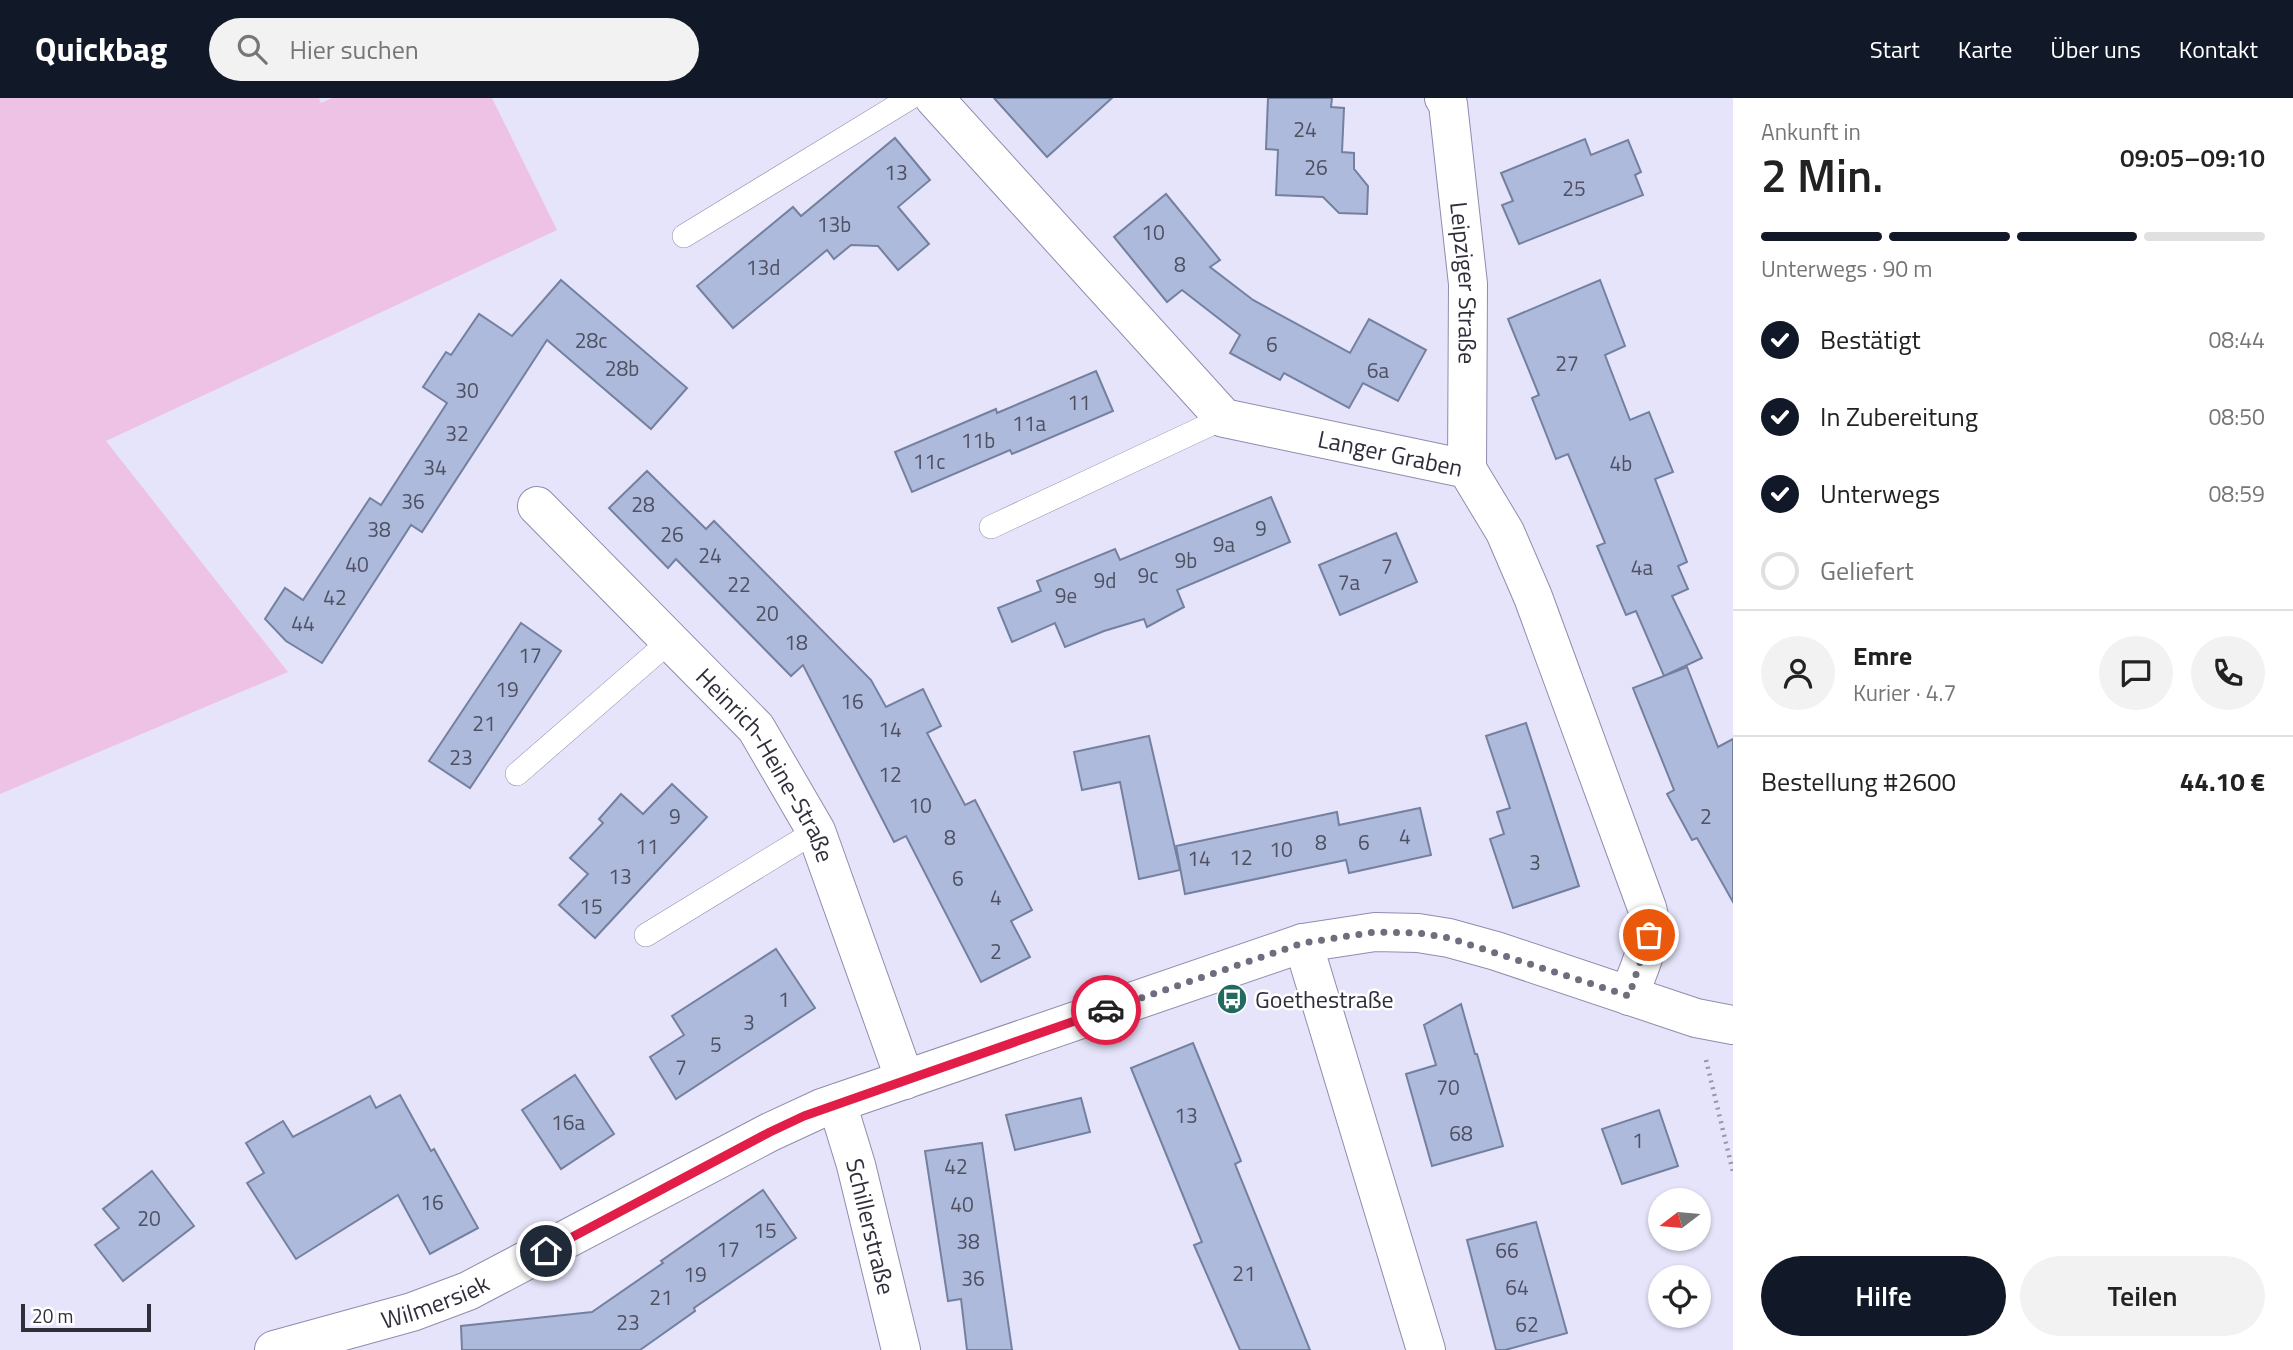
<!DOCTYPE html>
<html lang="de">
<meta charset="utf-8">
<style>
:root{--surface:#fff;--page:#f2f2f2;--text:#222;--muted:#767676;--line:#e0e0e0;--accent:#111827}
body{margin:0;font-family:"Titillium Web",sans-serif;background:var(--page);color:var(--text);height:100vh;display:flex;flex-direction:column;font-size:26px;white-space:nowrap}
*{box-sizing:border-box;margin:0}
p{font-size:23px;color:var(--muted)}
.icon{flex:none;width:38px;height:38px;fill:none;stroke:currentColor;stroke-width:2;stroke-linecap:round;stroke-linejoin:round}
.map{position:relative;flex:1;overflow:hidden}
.panel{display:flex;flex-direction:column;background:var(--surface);width:560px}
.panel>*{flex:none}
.needle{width:46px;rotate:254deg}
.buttons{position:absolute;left:1648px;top:1090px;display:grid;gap:14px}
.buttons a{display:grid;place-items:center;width:63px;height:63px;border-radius:50%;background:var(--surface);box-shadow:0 2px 5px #0004;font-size:35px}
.scale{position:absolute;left:21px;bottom:18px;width:130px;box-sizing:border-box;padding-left:7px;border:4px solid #2f2e3b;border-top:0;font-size:19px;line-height:24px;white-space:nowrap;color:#2f2e3b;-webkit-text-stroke:5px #fff;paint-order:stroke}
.pin{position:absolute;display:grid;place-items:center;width:60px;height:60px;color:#fff;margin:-30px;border:4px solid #fff;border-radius:50%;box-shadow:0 2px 7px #0007}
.courier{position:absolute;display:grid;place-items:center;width:70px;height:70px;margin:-35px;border:5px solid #e11d48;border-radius:50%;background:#fff;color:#222;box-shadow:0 2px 9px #0007}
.head em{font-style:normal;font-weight:600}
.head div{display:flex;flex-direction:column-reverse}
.head{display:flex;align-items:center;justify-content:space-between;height:119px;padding:0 28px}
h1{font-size:46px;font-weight:600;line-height:52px}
.bar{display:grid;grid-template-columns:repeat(4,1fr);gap:10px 7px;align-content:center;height:84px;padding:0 28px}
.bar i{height:9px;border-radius:5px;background:var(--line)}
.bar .on{background:var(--accent)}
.bar p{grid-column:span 4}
.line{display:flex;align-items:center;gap:18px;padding:0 28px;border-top:2px solid var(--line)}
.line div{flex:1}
.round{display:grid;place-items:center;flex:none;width:74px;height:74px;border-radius:37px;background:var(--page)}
ol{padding:0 28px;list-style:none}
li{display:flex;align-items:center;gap:21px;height:77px}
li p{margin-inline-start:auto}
li .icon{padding:7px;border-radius:50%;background:var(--accent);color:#fff;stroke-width:4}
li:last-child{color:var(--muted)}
li i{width:38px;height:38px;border:4px solid var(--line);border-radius:50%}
.button{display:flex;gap:14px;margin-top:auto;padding:14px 28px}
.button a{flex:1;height:80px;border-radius:42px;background:var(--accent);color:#fff;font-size:28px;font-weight:600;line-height:80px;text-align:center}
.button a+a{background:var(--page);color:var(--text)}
header{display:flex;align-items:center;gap:42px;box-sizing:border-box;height:98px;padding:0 35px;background:var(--accent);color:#fff}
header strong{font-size:33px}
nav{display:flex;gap:38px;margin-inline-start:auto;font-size:24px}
.search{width:490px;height:63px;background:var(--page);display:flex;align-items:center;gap:18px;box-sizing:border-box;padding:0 24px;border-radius:38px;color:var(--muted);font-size:26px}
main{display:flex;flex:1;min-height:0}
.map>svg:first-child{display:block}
</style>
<header>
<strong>Quickbag</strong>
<div class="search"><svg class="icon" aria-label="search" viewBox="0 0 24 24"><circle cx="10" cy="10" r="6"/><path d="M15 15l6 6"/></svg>Hier suchen</div>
<nav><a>Start</a><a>Karte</a><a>Über uns</a><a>Kontakt</a></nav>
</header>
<main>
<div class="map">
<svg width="1733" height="1252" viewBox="0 0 1733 1252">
<rect width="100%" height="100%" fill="#e6e4fa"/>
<polygon fill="#eec2e5" points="0,0 319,0 321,5 332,0 492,0 557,132 106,343 288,574 0,696"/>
<g fill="#aebadc" stroke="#74809f" stroke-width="2">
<polygon points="994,0 1112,0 1047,59"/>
<polygon points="1268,0 1332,0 1331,9 1344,10 1342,54 1354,55 1354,71 1368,88 1367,116 1339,115 1323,99 1276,97 1278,52 1266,51"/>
<polygon points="895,40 930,82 898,109 929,146 898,172 878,148 851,147 834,161 827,152 733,230 697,188 793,109 801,118"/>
<polygon points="1585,41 1591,57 1628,42 1641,74 1635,77 1643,97 1519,146 1502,107 1513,103 1501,75"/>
<polygon points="1166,96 1220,162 1210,169 1253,202 1350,255 1369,221 1426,252 1398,303 1363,285 1349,310 1284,275 1280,282 1230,255 1240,237 1182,192 1167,204 1114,139"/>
<polygon points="561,182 687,290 651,331 547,242 422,434 411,427 322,565 286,543 265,521 285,490 303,502 370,400 381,407 447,305 423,289 446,254 451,257 479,216 512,238"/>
<polygon points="1600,182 1625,248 1605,257 1630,322 1649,314 1673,374 1655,381 1687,464 1678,468 1688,491 1672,498 1702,560 1664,578 1636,513 1626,517 1597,448 1605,445 1568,356 1556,361 1532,300 1539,297 1508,221"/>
<polygon points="1096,273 1113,313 1012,356 1010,352 912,394 895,354 996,311 997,315"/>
<polygon points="647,373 706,431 714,423 871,582 886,609 923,591 941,628 927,635 965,707 975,702 1032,812 1011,823 1030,859 981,884 906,738 894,744 803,567 791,578 676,461 668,470 609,410"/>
<polygon points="1271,399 1290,444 1177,492 1184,509 1147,529 1144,521 1104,533 1065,549 1055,525 1012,544 998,510 1041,493 1037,483 1115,451 1120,462"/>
<polygon points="1396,435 1417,484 1340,517 1319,467"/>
<polygon points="521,525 561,553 470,690 429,663"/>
<polygon points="1687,569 1718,649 1733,641 1733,804 1697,740 1692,742 1667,696 1674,692 1633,590"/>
<polygon points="1526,625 1579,788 1513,810 1490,741 1504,736 1497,714 1510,710 1486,638"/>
<polygon points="1149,638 1180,772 1139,781 1120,684 1082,692 1074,654"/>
<polygon points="672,686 707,719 595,840 559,807 588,776 570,760 603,725 599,721 621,696 643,716"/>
<polygon points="1420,710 1431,757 1349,775 1346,762 1185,796 1176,748 1337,714 1339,727"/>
<polygon points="776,851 815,910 676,1001 650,959 684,937 672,918"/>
<polygon points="1461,906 1475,956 1477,956 1503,1048 1432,1068 1406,976 1436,967 1424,927"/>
<polygon points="1193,945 1241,1063 1235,1066 1310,1252 1240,1252 1194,1147 1202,1144 1131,970"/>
<polygon points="575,977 614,1036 561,1071 522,1012"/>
<polygon points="400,997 431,1053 434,1051 478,1130 430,1156 398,1097 296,1161 247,1085 264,1075 246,1045 283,1023 293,1039 370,998 376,1010"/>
<polygon points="1081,1000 1090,1034 1015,1052 1006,1017"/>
<polygon points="1659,1012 1678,1068 1622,1086 1602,1031"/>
<polygon points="982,1045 993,1120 1012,1252 967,1252 961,1201 948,1203 925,1053"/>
<polygon points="152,1073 194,1128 123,1183 95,1147 119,1130 103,1111"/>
<polygon points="763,1092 796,1140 694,1210 695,1213 640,1252 462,1252 461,1228 592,1214 663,1165 661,1163"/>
<polygon points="1536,1124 1567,1235 1505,1252 1496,1252 1467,1142"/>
</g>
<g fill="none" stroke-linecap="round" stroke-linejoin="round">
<g stroke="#908cad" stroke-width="24">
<g id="service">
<polyline points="684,138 910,0"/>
<polyline points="991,429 1224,320"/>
<polyline points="517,676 670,543"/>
<polyline points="646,837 816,733"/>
</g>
</g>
<g stroke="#908cad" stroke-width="40">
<g id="minor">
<path id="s1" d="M934,0L1224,320L1467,371L1505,434L1533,499L1647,810C1656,839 1638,871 1629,898"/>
<path id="s2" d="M1444,0L1448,6L1468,186L1467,371"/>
<path id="s3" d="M537,408L756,630L816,733L905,982"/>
<polyline points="1303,845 1426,1252"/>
<path id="s4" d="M837,1005L856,1067L901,1252"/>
<path id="s5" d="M274,1252L412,1214L468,1193L770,1034L822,1010L1303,845L1375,834L1418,835L1449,840L1496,853L1696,920L1733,927"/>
</g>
</g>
<polyline stroke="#9897a9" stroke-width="4.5" stroke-dasharray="2 5" stroke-linecap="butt" points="1706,962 1733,1074"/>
<use href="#service" stroke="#fff" stroke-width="23"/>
<use href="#minor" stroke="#fff" stroke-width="38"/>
</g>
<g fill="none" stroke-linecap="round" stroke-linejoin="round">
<polyline stroke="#6f6e7e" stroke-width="7" stroke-dasharray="0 12.6" points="1106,912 1303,845 1375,834 1418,835 1449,840 1629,898 1649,837"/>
<polyline stroke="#e11d48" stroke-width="9" points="546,1153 770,1034 804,1018 1106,912"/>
</g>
<defs>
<g id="bus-disc" transform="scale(1.575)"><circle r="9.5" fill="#226a60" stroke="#fff"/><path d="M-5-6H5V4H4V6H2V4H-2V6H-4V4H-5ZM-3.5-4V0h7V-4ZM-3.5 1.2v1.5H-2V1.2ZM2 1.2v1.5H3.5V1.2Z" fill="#fff"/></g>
</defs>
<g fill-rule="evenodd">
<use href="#bus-disc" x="1232" y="901"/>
</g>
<g text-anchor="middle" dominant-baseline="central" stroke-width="5" stroke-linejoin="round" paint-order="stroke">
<g font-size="21" fill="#4f5163">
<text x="1305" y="31">24</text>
<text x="1316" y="69">26</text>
<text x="896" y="74">13</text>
<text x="1574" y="90">25</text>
<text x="834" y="126">13b</text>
<text x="1153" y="134">10</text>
<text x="1180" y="166">8</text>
<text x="763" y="169">13d</text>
<text x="591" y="242">28c</text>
<text x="1272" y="246">6</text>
<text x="1567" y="265">27</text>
<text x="622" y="270">28b</text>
<text x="1378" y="272">6a</text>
<text x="467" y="292">30</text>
<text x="1079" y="304">11</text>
<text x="1029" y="325">11a</text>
<text x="457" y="335">32</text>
<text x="978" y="342">11b</text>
<text x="929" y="363">11c</text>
<text x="1621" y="365">4b</text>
<text x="435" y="369">34</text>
<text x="413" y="403">36</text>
<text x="643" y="406">28</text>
<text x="1261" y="430">9</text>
<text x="379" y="431">38</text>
<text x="672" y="436">26</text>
<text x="1224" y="446">9a</text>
<text x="710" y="457">24</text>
<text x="1186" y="462">9b</text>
<text x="357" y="466">40</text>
<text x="1387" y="468">7</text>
<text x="1642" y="469">4a</text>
<text x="1148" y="477">9c</text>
<text x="1105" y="482">9d</text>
<text x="1349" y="484">7a</text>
<text x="739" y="486">22</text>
<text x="1066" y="497">9e</text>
<text x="335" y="499">42</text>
<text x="767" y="515">20</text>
<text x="303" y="525">44</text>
<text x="796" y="544">18</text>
<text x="530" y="557">17</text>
<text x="507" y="591">19</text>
<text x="852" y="603">16</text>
<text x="484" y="625">21</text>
<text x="890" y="631">14</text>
<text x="461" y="659">23</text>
<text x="890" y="676">12</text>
<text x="920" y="707">10</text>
<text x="675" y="718">9</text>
<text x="1706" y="718">2</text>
<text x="1405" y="738">4</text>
<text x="950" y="739">8</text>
<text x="1321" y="744">8</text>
<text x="1364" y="744">6</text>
<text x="647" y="748">11</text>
<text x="1281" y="751">10</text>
<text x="1241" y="759">12</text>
<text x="1199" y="760">14</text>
<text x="1535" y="764">3</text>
<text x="620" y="778">13</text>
<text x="958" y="780">6</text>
<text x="996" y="799">4</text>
<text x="591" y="808">15</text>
<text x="996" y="853">2</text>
<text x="784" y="901">1</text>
<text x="749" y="924">3</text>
<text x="716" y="946">5</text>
<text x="681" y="969">7</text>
<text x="1448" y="989">70</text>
<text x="1186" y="1017">13</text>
<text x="568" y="1024">16a</text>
<text x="1461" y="1035">68</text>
<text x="1638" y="1042">1</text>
<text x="956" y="1068">42</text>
<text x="432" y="1104">16</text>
<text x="962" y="1106">40</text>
<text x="149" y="1120">20</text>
<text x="765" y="1132">15</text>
<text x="968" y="1143">38</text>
<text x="728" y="1151">17</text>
<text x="1507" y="1152">66</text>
<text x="1244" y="1175">21</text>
<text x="695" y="1176">19</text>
<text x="973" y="1180">36</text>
<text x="1517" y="1189">64</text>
<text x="661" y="1199">21</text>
<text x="628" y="1224">23</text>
<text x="1527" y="1226">62</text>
</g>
<g font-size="24" fill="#2f2e3b" stroke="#fff">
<text stroke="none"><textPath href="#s2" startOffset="187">Leipziger Straße</textPath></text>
<text stroke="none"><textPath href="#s1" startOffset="602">Langer Graben</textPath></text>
<text stroke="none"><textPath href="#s3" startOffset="348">Heinrich-Heine-Straße</textPath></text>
<text stroke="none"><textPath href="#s4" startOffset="128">Schillerstraße</textPath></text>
<text stroke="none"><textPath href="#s5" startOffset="168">Wilmersiek</textPath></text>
</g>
<g font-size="24" fill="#2f2e3b" stroke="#fff" text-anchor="start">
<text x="1255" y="901">Goethestraße</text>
</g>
</g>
</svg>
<div class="buttons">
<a><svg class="needle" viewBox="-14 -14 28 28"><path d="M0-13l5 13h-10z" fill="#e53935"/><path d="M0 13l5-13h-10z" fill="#767676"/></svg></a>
<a><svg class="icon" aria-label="locate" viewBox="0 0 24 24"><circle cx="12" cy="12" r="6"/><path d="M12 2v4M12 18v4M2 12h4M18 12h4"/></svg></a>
</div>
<div class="scale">20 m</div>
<div class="pin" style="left:1649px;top:837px;background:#ea580c"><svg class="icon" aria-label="bag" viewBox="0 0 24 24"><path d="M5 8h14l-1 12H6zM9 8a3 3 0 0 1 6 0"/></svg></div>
<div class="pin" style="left:546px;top:1153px;background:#1f2937"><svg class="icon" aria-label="home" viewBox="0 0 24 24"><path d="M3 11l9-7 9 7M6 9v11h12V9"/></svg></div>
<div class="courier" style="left:1106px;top:912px"><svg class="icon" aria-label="car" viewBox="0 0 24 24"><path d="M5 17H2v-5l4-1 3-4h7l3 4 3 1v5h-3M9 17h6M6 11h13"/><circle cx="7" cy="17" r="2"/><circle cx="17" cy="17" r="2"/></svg></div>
</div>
<section class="panel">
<div class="head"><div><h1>2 Min.</h1><p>Ankunft in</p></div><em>09:05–09:10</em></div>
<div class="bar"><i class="on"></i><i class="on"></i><i class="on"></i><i></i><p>Unterwegs · 90 m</p></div>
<ol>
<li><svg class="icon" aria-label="check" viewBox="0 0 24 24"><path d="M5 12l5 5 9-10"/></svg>Bestätigt<p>08:44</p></li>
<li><svg class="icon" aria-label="check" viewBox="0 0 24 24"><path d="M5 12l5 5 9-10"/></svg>In Zubereitung<p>08:50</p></li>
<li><svg class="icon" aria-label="check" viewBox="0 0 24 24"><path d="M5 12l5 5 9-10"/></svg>Unterwegs<p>08:59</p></li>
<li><i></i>Geliefert</li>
</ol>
<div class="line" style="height:126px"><a class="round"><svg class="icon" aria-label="person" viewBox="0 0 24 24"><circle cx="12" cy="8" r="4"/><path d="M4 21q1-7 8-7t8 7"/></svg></a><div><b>Emre</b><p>Kurier · 4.7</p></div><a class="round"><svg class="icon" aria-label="chat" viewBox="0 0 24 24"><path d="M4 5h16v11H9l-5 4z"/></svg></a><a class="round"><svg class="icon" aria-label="phone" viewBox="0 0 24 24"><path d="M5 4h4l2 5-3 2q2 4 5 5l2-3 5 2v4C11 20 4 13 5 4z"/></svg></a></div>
<div class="line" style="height:91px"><div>Bestellung #2600</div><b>44.10 €</b></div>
<div class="button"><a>Hilfe</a><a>Teilen</a></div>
</section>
</main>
